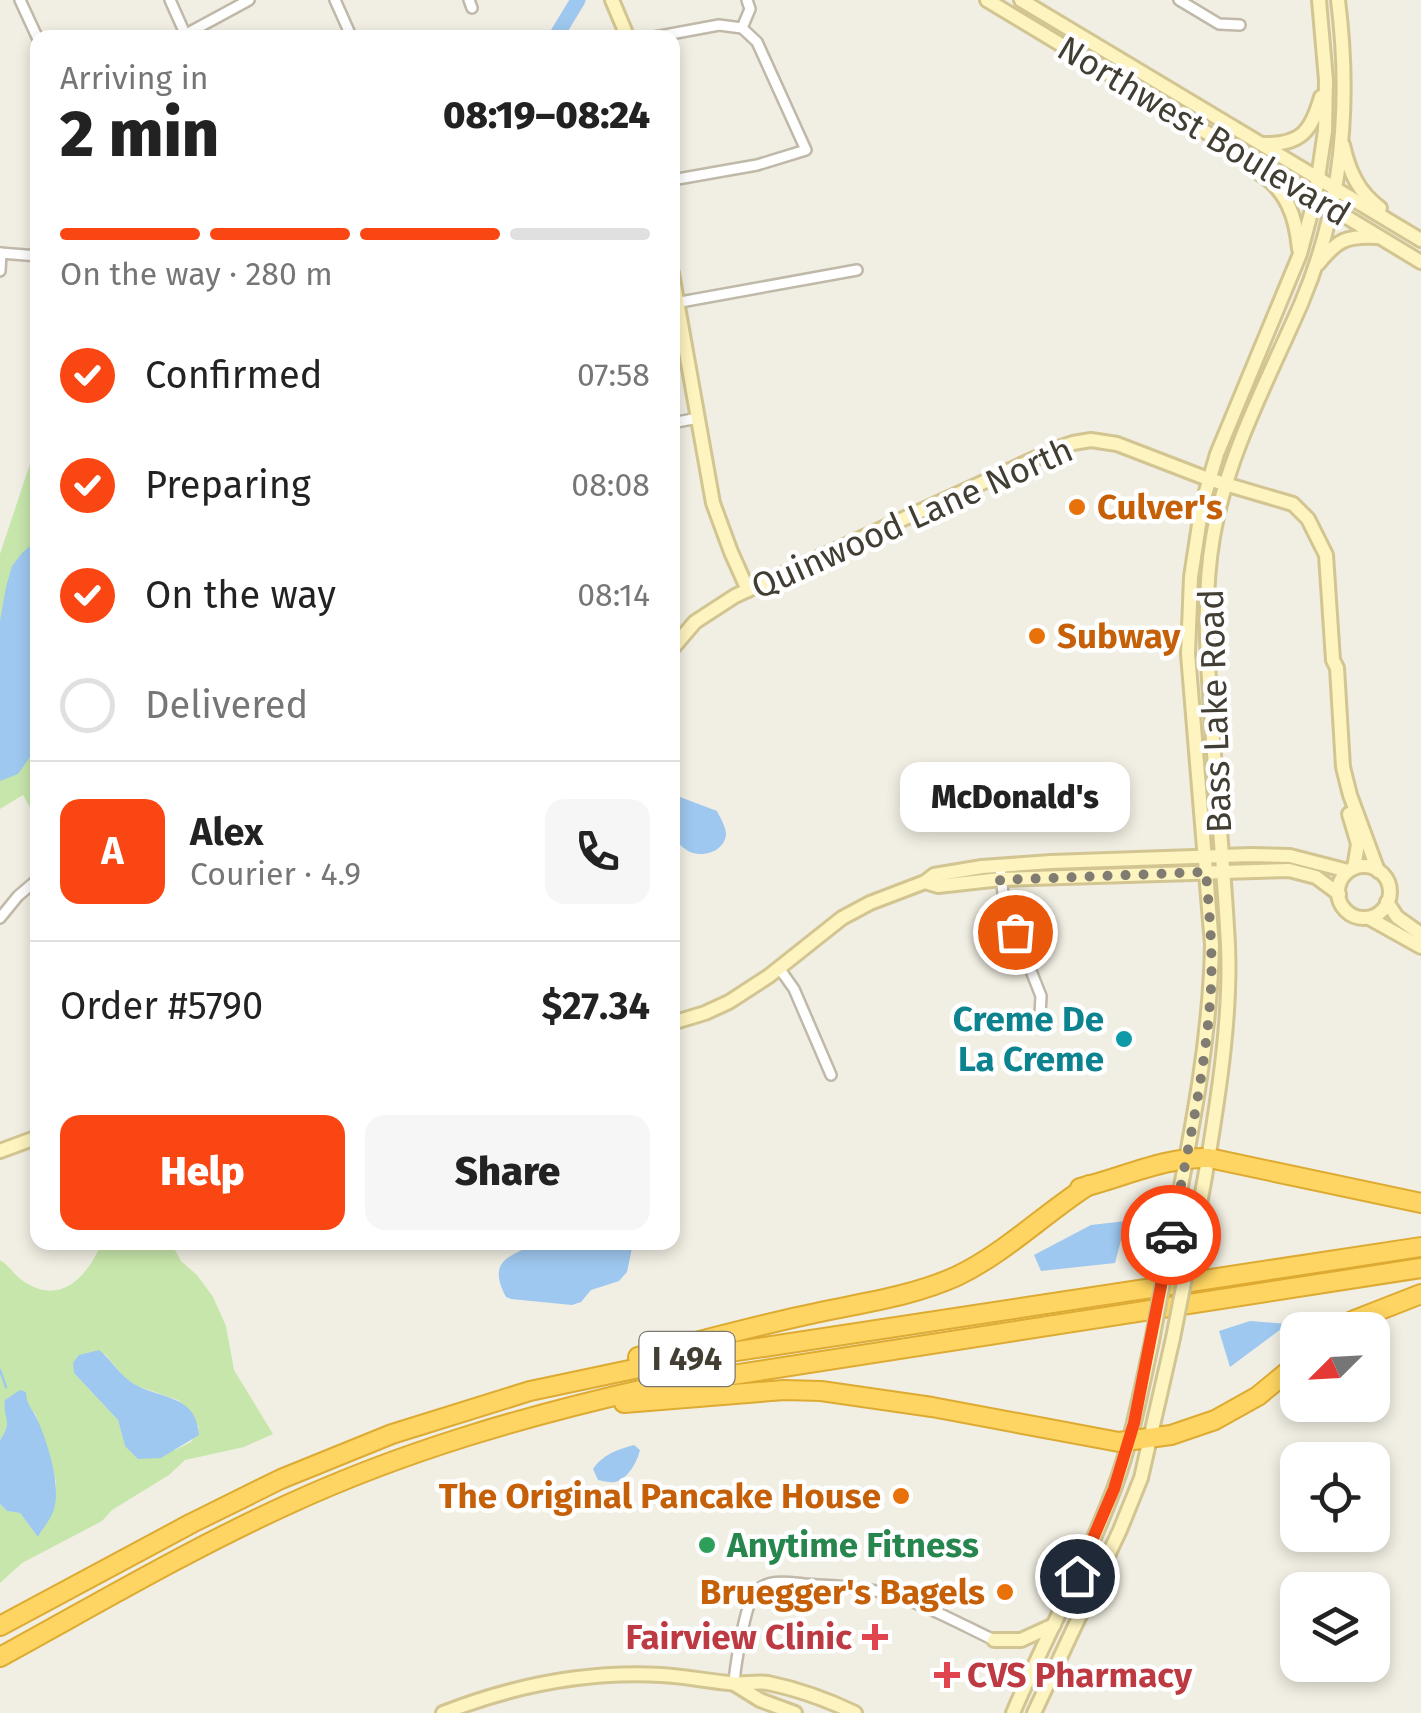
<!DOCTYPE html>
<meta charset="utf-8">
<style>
:root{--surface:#fff;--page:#f6f6f6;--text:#222;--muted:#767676;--line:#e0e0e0;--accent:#fa4612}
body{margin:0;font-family:"Fira Sans",sans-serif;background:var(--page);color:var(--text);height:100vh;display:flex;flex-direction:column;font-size:38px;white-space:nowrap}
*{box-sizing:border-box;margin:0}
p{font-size:32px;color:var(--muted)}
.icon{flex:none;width:55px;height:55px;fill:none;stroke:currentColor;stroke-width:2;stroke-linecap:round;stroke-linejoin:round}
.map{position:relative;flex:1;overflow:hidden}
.panel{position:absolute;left:30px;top:30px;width:650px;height:1220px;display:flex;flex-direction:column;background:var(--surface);border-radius:20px;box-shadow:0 5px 15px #0003}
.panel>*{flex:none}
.needle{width:65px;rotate:246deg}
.controls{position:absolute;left:1280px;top:1312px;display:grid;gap:20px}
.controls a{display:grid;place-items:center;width:110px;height:110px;border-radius:20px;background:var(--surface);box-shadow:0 5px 15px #0003;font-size:50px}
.pin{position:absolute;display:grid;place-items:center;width:85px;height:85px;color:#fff;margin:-42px;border:5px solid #fff;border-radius:50%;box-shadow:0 2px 10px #0007}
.courier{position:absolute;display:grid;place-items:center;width:100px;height:100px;margin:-50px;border:8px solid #fa4612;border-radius:50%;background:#fff;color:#222;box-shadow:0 2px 12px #0007}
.bubble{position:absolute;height:70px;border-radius:20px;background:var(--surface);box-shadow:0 5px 15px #0003;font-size:32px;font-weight:800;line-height:70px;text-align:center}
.head em{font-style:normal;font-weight:800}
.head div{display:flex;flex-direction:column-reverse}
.head{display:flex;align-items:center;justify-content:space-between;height:170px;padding:0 30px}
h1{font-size:65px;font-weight:800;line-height:75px}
.bar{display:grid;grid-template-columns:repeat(4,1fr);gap:15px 10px;align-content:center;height:120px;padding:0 30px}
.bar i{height:12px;border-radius:8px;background:var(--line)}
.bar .active{background:var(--accent)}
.bar p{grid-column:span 4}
.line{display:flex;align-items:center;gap:25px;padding:0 30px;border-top:2px solid var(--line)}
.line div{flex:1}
.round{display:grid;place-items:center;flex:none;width:105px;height:105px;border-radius:20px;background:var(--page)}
ol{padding:0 30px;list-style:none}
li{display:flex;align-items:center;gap:30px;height:110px}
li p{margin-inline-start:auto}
li .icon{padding:10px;border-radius:50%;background:var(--accent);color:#fff;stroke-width:4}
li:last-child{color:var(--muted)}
li i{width:55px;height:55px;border:5px solid var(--line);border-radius:50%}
.cta{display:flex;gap:20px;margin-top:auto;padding:20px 30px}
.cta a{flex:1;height:115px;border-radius:20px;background:var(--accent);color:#fff;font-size:40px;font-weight:800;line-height:115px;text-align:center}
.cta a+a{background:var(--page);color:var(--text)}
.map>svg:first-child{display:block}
</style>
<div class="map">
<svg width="1421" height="1713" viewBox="0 0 1421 1713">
<rect width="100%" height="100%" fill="#f1eee3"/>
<g fill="#c7e6ab" fill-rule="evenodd">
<polygon points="37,443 38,790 31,795 37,808 37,820 23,795 0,809 0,554"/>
<path d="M102,1242L171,1243L181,1261L197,1275L213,1297L226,1326L234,1370L273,1434L244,1447L185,1460L169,1475L112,1510L102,1521L22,1563L0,1583V1504L7,1511L20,1513L38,1537C50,1518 56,1504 56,1481L36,1415L26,1403L4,1406C9,1420 8,1428 0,1440V1260C10,1266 14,1275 23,1281C61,1307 88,1276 102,1242ZM105,1354L124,1377L137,1386L178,1400L187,1408L199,1427L191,1442L175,1450L125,1446L118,1420L74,1373Z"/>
</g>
<g fill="#9ec8ef">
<polygon points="37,540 37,747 18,774 0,781 0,621 6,587 12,566 22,553"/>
<path d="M672,794L717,811C720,817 726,827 726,834C725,850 706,857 693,853C685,851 679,843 673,838Z"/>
<polygon points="1126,1221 1115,1263 1041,1271 1034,1255 1091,1225"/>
<path d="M537,1243V1242L633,1243L627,1272L619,1281L591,1290L581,1302L572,1305L511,1299L506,1297C487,1261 508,1257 537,1243Z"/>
<polygon points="1250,1321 1288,1324 1230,1367 1219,1331"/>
<path d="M99,1350C112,1360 119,1375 134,1384C159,1399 197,1394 199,1435L161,1458L138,1459L125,1446L118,1420L74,1373L73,1363L79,1355Z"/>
<path d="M20,1390L26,1392C26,1405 33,1409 38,1421C48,1444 61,1484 54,1509C51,1519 43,1528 38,1537L20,1513L7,1511L0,1504V1440C14,1419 2,1419 5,1400Z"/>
<path d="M634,1445L640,1450C637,1462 628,1479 615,1482C610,1483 604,1481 598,1480L593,1469C603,1454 617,1450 634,1445Z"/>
</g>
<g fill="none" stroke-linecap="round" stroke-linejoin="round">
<polyline stroke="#9ec8ef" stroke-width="2.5" points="0,1370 6,1387"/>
<polyline stroke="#9ec8ef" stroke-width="15" points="555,38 578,0"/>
<g stroke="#c0b9a9" stroke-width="14">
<g id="street">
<polyline points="20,0 38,39"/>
<polyline points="170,0 187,38"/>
<polyline points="335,0 352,38"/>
<polyline points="469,0 472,8"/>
<polyline points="1179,0 1219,24 1240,25"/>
<polyline points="179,38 249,0"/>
<polyline points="649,38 719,25 742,28"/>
<polyline points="672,180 757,165 806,150 757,42 742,28 750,9 747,0"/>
<polyline points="0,253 38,256"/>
<polyline points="0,271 1,253"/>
<polyline points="675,303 857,270"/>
<polyline points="672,423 698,418"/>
<polyline points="1000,866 1004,903 1041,996 1040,1015"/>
<polyline points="0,918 18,896 38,879"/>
<polyline points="779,968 794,989 831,1075"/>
<path d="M734,1684C735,1667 745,1606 754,1594C766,1578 787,1582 804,1584C829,1586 856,1586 880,1592C920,1601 958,1623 994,1640"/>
</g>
</g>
<g stroke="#d2c592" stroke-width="18">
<g id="secondary">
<polyline points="612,0 628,38"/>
<polyline points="987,0 1421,262"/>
<polyline points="1021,0 1421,240"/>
<path d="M1262,144C1301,145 1311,132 1321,97"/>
<path d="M1343,145C1349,171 1358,192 1380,208"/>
<path d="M1259,173C1287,190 1296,217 1299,249"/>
<path d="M1318,264C1337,240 1347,235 1378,237"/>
<polyline points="672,273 713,503 731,552 748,590"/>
<polyline points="672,649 695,622 735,596 1058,448 1073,443 1091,440 1117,444 1208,479 1293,504 1308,519 1326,555 1333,660 1337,668 1343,767 1350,795 1378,871"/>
<polyline points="1349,814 1358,844 1354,868"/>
<circle cx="1364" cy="892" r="26"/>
<polyline points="925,882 938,886 1001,879 1289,870 1316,877 1339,894"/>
<polyline points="1387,902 1397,917 1421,934"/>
<polyline points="1369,918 1421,947"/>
<polyline points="672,1023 705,1013 729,1002 769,976 842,918 870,903 925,882 934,875 982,867 1051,862 1251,855 1290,856 1348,871"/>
<polyline points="0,1151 38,1137"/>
<path d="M1190,1252C1203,1195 1212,1138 1220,1080C1226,1035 1230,991 1228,945C1224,867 1216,789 1211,711C1207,653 1203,595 1213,537C1227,455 1268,380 1301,304C1342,208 1351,103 1338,0"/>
<path d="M1168,1255C1187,1152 1210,1050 1212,945L1188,654L1191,577L1202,505L1217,454L1300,254L1315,198L1325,131L1326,80L1319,0"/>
<polyline points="994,1640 1021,1640 1054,1625"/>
<polyline points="736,1685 760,1700 795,1713"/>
<path d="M443,1713C512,1686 586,1671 661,1675C684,1676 706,1681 729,1683C742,1685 755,1681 768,1683C797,1689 828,1700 855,1713"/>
<path d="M1013,1713C1045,1638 1085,1566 1114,1489C1132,1441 1141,1390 1152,1341"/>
<polyline points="1034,1713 1120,1530 1141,1478 1173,1338"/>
</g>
</g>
<g stroke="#ddaa32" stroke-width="22">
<g id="highway">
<path d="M1080,1188C1125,1177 1163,1157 1209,1158L1421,1203"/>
<polyline points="1340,1330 1352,1321 1421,1294"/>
<path d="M638,1357C693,1343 747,1328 802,1316C853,1304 909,1298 957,1276C1005,1253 1045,1213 1089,1185"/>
<polyline points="624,1403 784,1390 821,1391 932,1407 1119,1442 1171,1435 1215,1420 1258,1396 1298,1363"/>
<polyline points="0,1626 192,1523 281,1479 392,1434 530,1391 672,1361 1421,1247"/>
<path d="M0,1657C95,1605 190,1549 289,1504C404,1451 525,1416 649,1388L1421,1268"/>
</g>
</g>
<use href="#street" stroke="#fff" stroke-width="9"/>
<use href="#secondary" stroke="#fef4c0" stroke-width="12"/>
<use href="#highway" stroke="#fed562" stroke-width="18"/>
<g stroke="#d2c592" stroke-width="18" stroke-linecap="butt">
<g id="secondary-bridge">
<polyline points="1173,1338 1190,1252"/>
<polyline points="1152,1341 1168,1255"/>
</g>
</g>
<use href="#secondary-bridge" stroke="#fef4c0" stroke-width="12"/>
</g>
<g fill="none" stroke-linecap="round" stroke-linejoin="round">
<path stroke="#807c71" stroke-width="10" stroke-dasharray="0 18" d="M1015,932L1004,903L1000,880L1206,872C1209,910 1213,949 1211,988C1206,1071 1187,1153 1171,1235"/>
<polyline stroke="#fa4612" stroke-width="12" points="1077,1576 1114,1489 1134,1423 1171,1235"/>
</g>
<g fill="#e8710a" stroke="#fff" stroke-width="4">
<circle cx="1077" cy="507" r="10"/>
<circle cx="1037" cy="636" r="10"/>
<circle cx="901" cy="1496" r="10"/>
<circle cx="1005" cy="1592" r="10"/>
</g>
<circle fill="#0f9aa8" stroke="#fff" stroke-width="4" cx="1124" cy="1039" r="10"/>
<circle fill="#2e9e5b" stroke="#fff" stroke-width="4" cx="707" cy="1545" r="10"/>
<g fill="#e0444e" stroke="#fff" stroke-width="4">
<path d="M870 1622h10v10h10v10h-10v10h-10v-10h-10v-10h10z"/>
<path d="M942 1660h10v10h10v10h-10v10h-10v-10h-10v-10h10z"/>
</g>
<g text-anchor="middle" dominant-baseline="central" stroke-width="9" stroke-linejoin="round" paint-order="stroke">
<rect fill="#fff" stroke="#7b7870" stroke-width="2.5" x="639.5" y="1332" width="95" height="54" rx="8"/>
<g font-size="32" font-weight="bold" fill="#433e33">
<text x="687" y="1359">I 494</text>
</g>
<g font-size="35" fill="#433e33" stroke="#fff">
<text transform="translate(1204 131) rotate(31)">Northwest Boulevard</text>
<text transform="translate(912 518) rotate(-24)">Quinwood Lane North</text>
<text transform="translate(1215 711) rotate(-92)">Bass Lake Road</text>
</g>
<g font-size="35" font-weight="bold" fill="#c56008" stroke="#fff" text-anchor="start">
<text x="1097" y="507">Culver's</text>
<text x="1057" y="636">Subway</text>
<text x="881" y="1496" text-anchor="end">The Original Pancake House</text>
<text x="985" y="1592" text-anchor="end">Bruegger's Bagels</text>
</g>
<g font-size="35" font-weight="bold" fill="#0d838f" stroke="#fff" text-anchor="end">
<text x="1104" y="1019">Creme De<tspan x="1104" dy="40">La Creme</tspan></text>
</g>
<g font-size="35" font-weight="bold" fill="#27864d" stroke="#fff" text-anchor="start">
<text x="727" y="1545">Anytime Fitness</text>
</g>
<g font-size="35" font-weight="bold" fill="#be3a42" stroke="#fff" text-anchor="end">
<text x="852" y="1637">Fairview Clinic</text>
<text x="967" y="1675" text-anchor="start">CVS Pharmacy</text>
</g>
</g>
</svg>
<div class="controls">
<a><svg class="needle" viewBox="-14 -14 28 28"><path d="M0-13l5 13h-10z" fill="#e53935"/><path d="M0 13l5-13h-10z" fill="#767676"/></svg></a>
<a><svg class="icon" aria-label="locate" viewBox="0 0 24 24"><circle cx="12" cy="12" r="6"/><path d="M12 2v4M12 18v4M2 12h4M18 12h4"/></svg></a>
<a><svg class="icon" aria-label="layers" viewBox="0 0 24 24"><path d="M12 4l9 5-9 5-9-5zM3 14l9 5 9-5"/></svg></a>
</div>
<div class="pin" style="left:1015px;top:932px;background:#ea580c"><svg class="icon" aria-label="bag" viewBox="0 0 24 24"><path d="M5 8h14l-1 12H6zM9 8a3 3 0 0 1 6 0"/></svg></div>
<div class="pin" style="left:1077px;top:1576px;background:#1f2937"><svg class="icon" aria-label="home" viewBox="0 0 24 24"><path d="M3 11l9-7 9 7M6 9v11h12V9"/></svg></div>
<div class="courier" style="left:1171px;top:1235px"><svg class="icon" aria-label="car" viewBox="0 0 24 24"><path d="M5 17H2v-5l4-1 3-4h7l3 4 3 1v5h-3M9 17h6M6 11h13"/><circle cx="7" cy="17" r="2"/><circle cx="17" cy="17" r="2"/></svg></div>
<div class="bubble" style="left:900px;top:762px;width:230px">McDonald's</div>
<section class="panel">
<div class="head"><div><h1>2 min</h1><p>Arriving in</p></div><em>08:19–08:24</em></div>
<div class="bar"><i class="active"></i><i class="active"></i><i class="active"></i><i></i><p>On the way · 280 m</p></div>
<ol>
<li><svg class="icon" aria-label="check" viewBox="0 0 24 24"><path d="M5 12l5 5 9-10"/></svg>Confirmed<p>07:58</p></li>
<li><svg class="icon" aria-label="check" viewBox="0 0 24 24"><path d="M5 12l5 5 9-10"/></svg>Preparing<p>08:08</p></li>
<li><svg class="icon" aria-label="check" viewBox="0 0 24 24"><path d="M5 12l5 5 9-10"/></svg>On the way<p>08:14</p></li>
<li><i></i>Delivered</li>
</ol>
<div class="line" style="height:180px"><b class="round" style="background:var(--accent);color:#fff">A</b><div><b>Alex</b><p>Courier · 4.9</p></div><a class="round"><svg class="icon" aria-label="phone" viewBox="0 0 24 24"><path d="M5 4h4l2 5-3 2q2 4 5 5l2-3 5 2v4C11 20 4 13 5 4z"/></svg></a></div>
<div class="line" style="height:130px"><div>Order #5790</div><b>$27.34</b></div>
<div class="cta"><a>Help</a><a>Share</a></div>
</section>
</div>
